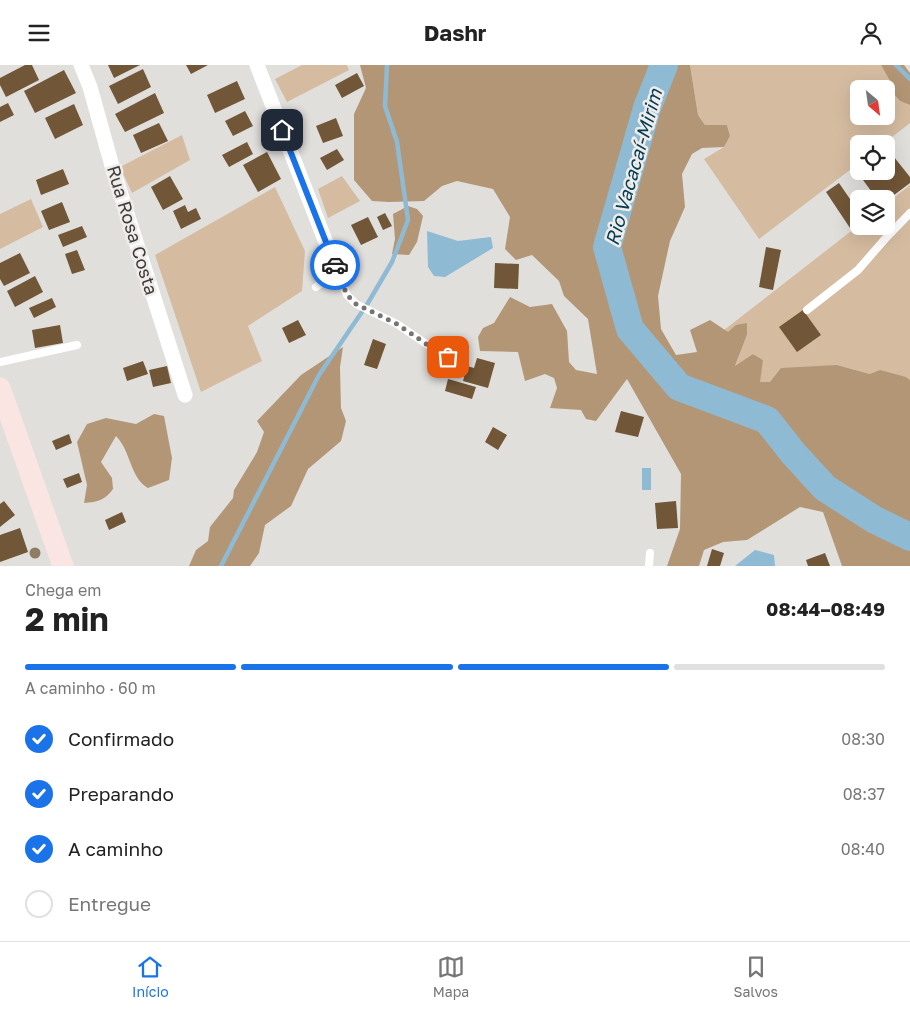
<!DOCTYPE html>
<html lang="pt">
<meta charset="utf-8">
<style>
:root{--surface:#fff;--page:#f2f2f2;--text:#222;--muted:#767676;--line:#e0e0e0;--accent:#1a73e8}
body{margin:0;font-family:"Golos Text",sans-serif;background:var(--page);color:var(--text);height:100vh;display:flex;flex-direction:column;font-size:19px;white-space:nowrap}
*{box-sizing:border-box;margin:0}
p{font-size:16px;color:var(--muted)}
.icon{flex:none;width:28px;height:28px;fill:none;stroke:currentColor;stroke-width:2;stroke-linecap:round;stroke-linejoin:round}
.map{position:relative;height:501px;overflow:hidden}
.details{display:flex;flex-direction:column;background:var(--surface);flex:1}
.details>*{flex:none}
.needle{width:32px;rotate:151deg}
.controls{position:absolute;left:850px;top:15px;display:grid;gap:10px}
.controls a{display:grid;place-items:center;width:45px;height:45px;border-radius:8px;background:var(--surface);box-shadow:0 5px 20px #0002;font-size:25px}
.pin{position:absolute;display:grid;place-items:center;width:42px;height:42px;color:#fff;margin:-21px;border-radius:10px;box-shadow:0 2px 8px #0006}
.courier{position:absolute;display:grid;place-items:center;width:50px;height:50px;margin:-25px;border:4px solid #1a73e8;border-radius:50%;background:#fff;color:#222;box-shadow:0 1px 6px #0007}
.overview em{font-style:normal;font-weight:700}
.overview div{display:flex;flex-direction:column-reverse}
.overview{display:flex;align-items:center;justify-content:space-between;height:85px;padding:0 25px}
h1{font-size:32px;font-weight:700;line-height:38px}
.bar{display:grid;grid-template-columns:repeat(4,1fr);gap:8px 5px;align-content:center;height:60px;padding:0 25px}
.bar i{height:6px;border-radius:4px;background:var(--line)}
.bar .on{background:var(--accent)}
.bar p{grid-column:span 4}
ol{padding:0 25px;list-style:none}
li{display:flex;align-items:center;gap:15px;height:55px}
li p{margin-inline-start:auto}
li .icon{padding:5px;border-radius:50%;background:var(--accent);color:#fff;stroke-width:4}
li:last-child{color:var(--muted)}
li i{width:28px;height:28px;border:2px solid var(--line);border-radius:50%}
header{display:flex;justify-content:space-between;align-items:center;height:65px;padding:0 25px;background:var(--surface);font-size:22px;font-weight:700}
.tabs{display:flex;justify-content:space-around;align-items:center;height:70px;border-top:1px solid var(--line);background:var(--surface);font-size:14px;color:var(--muted)}
.tabs a{display:grid;justify-items:center;gap:2px}
.tabs .on{color:var(--accent)}
.map>svg:first-child{display:block}
</style>
<header><svg class="icon" aria-label="menu" viewBox="0 0 24 24"><path d="M4 6h16M4 12h16M4 18h16"/></svg>Dashr<svg class="icon" aria-label="person" viewBox="0 0 24 24"><circle cx="12" cy="8" r="4"/><path d="M4 21q1-7 8-7t8 7"/></svg></header>
<div class="map">
<svg width="910" height="501" viewBox="0 0 910 501">
<rect width="100%" height="100%" fill="#e1dfdc"/>
<g fill="#d5bca1" fill-rule="evenodd">
<polygon points="302,0 347,0 349,5 287,37 275,14"/>
<path d="M690,0H881L890,16L892,27L900,36L910,40V58L883,79H859V98L759,174L704,94L724,82L730,71L727,60H705L698,50ZM859,24H886V51H859Z"/>
<polygon points="182,70 190,95 132,128 120,102"/>
<polygon points="342,111 360,136 328,153 318,124"/>
<polygon points="910,120 910,315 906,312 870,309 837,300 770,317 759,317 763,295 753,289 735,302 747,270 728,268 724,265 859,160 886,161 886,139"/>
<polygon points="275,122 305,186 302,226 248,261 262,296 201,327 155,190"/>
<polygon points="31,134 43,162 0,184 0,149"/>
</g>
<g fill="#b39675">
<polygon points="360,0 690,0 698,50 705,60 727,60 730,71 724,82 702,83 692,89 682,109 685,142 670,176 658,231 661,264 676,290 697,287 690,265 710,255 728,267 736,260 747,258 747,270 735,301 753,289 763,295 760,317 770,317 781,303 837,300 870,309 880,305 906,312 910,315 910,501 842,501 823,447 800,442 747,475 723,477 704,485 699,501 667,501 680,464 681,409 627,314 596,356 586,354 581,345 550,343 557,323 554,313 545,309 525,316 518,287 480,286 478,272 483,263 494,258 510,232 530,242 552,239 567,266 569,297 576,305 597,309 588,254 564,231 559,216 532,190 516,195 505,184 510,152 493,124 457,116 442,121 424,136 389,137 372,136 354,115 354,49 366,23"/>
<polygon points="881,0 904,0 910,8 910,40 900,36 892,27 890,16"/>
<polygon points="408,141 417,144 423,151 417,177 409,190 392,189 395,174 393,149"/>
<polygon points="343,282 340,302 341,343 346,356 341,376 308,404 291,441 265,460 259,488 250,501 189,501 196,485 208,476 210,462 233,433 234,425 257,387 264,367 257,356 301,310"/>
<path d="M154,349L164,351L172,393L169,415L148,423C130,413 131,386 116,371L101,397L112,413L113,424C105,435 98,437 84,438L87,420L77,377L87,359L106,353L136,359Z"/>
</g>
<g fill="#8fbad3">
<polygon points="427,166 458,176 491,172 493,183 445,212 434,211 428,202"/>
<rect x="642" y="403" width="9" height="22"/>
<polygon points="755,485 774,490 775,501 735,501"/>
</g>
<g fill="none" stroke-linecap="round" stroke-linejoin="round">
<g stroke="#8fbad3" stroke-width="4.5">
<polyline points="896,0 910,14"/>
<polyline points="221,501 319,310 368,238 392,197 408,155 397,77 385,41 387,0"/>
</g>
<polyline stroke="#8fbad3" stroke-width="28" points="664,0 647,43 607,182 630,264 679,322 767,355 793,388 825,423 875,455 910,472"/>
</g>
<g fill="#715637">
<polygon points="25,0 32,0 39,15 6,32 0,20 0,13"/>
<polygon points="108,0 140,0 114,13"/>
<polygon points="186,0 208,0 191,9"/>
<polygon points="143,4 151,22 118,39 109,21"/>
<polygon points="64,5 76,28 35,48 24,26"/>
<polygon points="357,8 364,21 342,33 335,20"/>
<polygon points="237,16 245,34 215,48 207,30"/>
<polygon points="155,28 164,48 125,67 115,49"/>
<polygon points="8,38 14,50 0,57 0,42"/>
<polygon points="74,39 83,60 55,74 45,53"/>
<polygon points="245,46 253,61 233,71 225,56"/>
<polygon points="336,53 343,71 323,78 316,61"/>
<polygon points="159,58 168,76 141,88 133,70"/>
<polygon points="247,77 253,89 229,102 222,90"/>
<polygon points="337,84 344,95 327,105 320,93"/>
<polygon points="267,87 281,114 258,127 243,100"/>
<polygon points="894,92 910,112 910,118 886,136 886,134 877,134 863,115 875,106 886,106 886,98"/>
<polygon points="63,104 69,119 41,130 36,115"/>
<polygon points="170,111 183,134 163,145 151,122"/>
<polygon points="839,118 859,147 859,158 850,163 826,127"/>
<polygon points="62,137 70,157 49,165 41,146"/>
<polygon points="185,140 188,147 196,143 201,154 181,164 173,146"/>
<polygon points="385,148 392,161 383,165 377,152"/>
<polygon points="368,152 378,172 361,180 351,160"/>
<polygon points="82,161 87,172 63,182 58,170"/>
<polygon points="766,182 781,185 773,225 759,222"/>
<polygon points="77,185 85,205 72,209 65,189"/>
<polygon points="20,188 30,208 4,221 0,214 0,198"/>
<polygon points="495,198 519,199 518,224 494,223"/>
<polygon points="35,211 43,227 15,242 7,226"/>
<polygon points="52,233 56,242 34,253 29,243"/>
<polygon points="803,245 821,270 797,287 779,262"/>
<polygon points="298,255 306,270 289,278 282,263"/>
<polygon points="60,260 63,278 35,283 32,265"/>
<polygon points="373,274 386,279 377,304 364,300"/>
<polygon points="477,293 495,298 488,323 463,316 467,301 474,303"/>
<polygon points="143,296 148,309 127,316 123,303"/>
<polygon points="167,301 171,318 153,322 149,305"/>
<polygon points="448,314 476,322 472,334 445,326"/>
<polygon points="621,346 644,352 638,372 615,367"/>
<polygon points="493,362 507,370 498,385 485,377"/>
<polygon points="69,369 72,378 56,385 52,376"/>
<polygon points="79,408 82,417 67,423 63,414"/>
<polygon points="4,436 15,450 0,462 0,439"/>
<polygon points="676,436 678,463 657,464 655,438"/>
<polygon points="122,447 126,457 109,465 105,455"/>
<polygon points="20,463 28,487 0,497 0,470"/>
<polygon points="712,484 724,488 720,501 707,501"/>
<polygon points="825,488 830,501 808,501 806,495"/>
</g>
<g fill="none" stroke-linecap="round" stroke-linejoin="round">
<g stroke="#fff" stroke-width="8">
<polyline points="316,222 337,206 347,230 356,239 397,259 441,289 460,293"/>
<polyline points="807,245 858,205 885,174 910,148"/>
<polyline points="0,297 77,280"/>
<polyline points="649,501 650,488"/>
</g>
<g stroke="#fff" stroke-width="15">
<polyline points="81,0 90,22 114,108 185,330"/>
<polyline points="257,0 337,206"/>
</g>
<polyline stroke="#fbe5e2" stroke-width="21" points="0,323 63,501"/>
</g>
<circle fill="#8e7d63" cx="35" cy="488" r="5.5"/>
<g fill="none" stroke-linecap="round" stroke-linejoin="round">
<polyline stroke="#777573" stroke-width="5" stroke-dasharray="0 9" points="335,200 347,230 356,239 397,259 441,289 448,292"/>
<polyline stroke="#1a73e8" stroke-width="6" points="282,65 335,200"/>
</g>
<g text-anchor="middle" dominant-baseline="central" stroke-width="5" stroke-linejoin="round" paint-order="stroke">
<g font-size="18" fill="#3e3c3b" stroke="#efece9">
<text transform="translate(133 165) rotate(73)">Rua Rosa Costa</text>
</g>
<g font-size="19" font-style="italic" fill="#013d56" stroke="#efece9">
<text transform="translate(633 102) rotate(-74)">Rio Vacacaí-Mirim</text>
</g>
</g>
</svg>
<div class="controls">
<a><svg class="needle" viewBox="-14 -14 28 28"><path d="M0-13l5 13h-10z" fill="#e53935"/><path d="M0 13l5-13h-10z" fill="#767676"/></svg></a>
<a><svg class="icon" aria-label="locate" viewBox="0 0 24 24"><circle cx="12" cy="12" r="6"/><path d="M12 2v4M12 18v4M2 12h4M18 12h4"/></svg></a>
<a><svg class="icon" aria-label="layers" viewBox="0 0 24 24"><path d="M12 4l9 5-9 5-9-5zM3 14l9 5 9-5"/></svg></a>
</div>
<div class="pin" style="left:448px;top:292px;background:#ea580c"><svg class="icon" aria-label="bag" viewBox="0 0 24 24"><path d="M5 8h14l-1 12H6zM9 8a3 3 0 0 1 6 0"/></svg></div>
<div class="pin" style="left:282px;top:65px;background:#1f2937"><svg class="icon" aria-label="home" viewBox="0 0 24 24"><path d="M3 11l9-7 9 7M6 9v11h12V9"/></svg></div>
<div class="courier" style="left:335px;top:200px"><svg class="icon" aria-label="car" viewBox="0 0 24 24"><path d="M5 17H2v-5l4-1 3-4h7l3 4 3 1v5h-3M9 17h6M6 11h13"/><circle cx="7" cy="17" r="2"/><circle cx="17" cy="17" r="2"/></svg></div>
</div>
<section class="details">
<div class="overview"><div><h1>2 min</h1><p>Chega em</p></div><em>08:44–08:49</em></div>
<div class="bar"><i class="on"></i><i class="on"></i><i class="on"></i><i></i><p>A caminho · 60 m</p></div>
<ol>
<li><svg class="icon" aria-label="check" viewBox="0 0 24 24"><path d="M5 12l5 5 9-10"/></svg>Confirmado<p>08:30</p></li>
<li><svg class="icon" aria-label="check" viewBox="0 0 24 24"><path d="M5 12l5 5 9-10"/></svg>Preparando<p>08:37</p></li>
<li><svg class="icon" aria-label="check" viewBox="0 0 24 24"><path d="M5 12l5 5 9-10"/></svg>A caminho<p>08:40</p></li>
<li><i></i>Entregue</li>
</ol>
</section>
<nav class="tabs">
<a class="on"><svg class="icon" aria-label="home" viewBox="0 0 24 24"><path d="M3 11l9-7 9 7M6 9v11h12V9"/></svg>Início</a>
<a><svg class="icon" aria-label="map" viewBox="0 0 24 24"><path d="M3 6l6-2 6 2 6-2v14l-6 2-6-2-6 2zM9 4v14M15 6v14"/></svg>Mapa</a>
<a><svg class="icon" aria-label="saved" viewBox="0 0 24 24"><path d="M7 4h10v16l-5-4-5 4z"/></svg>Salvos</a>
</nav>
